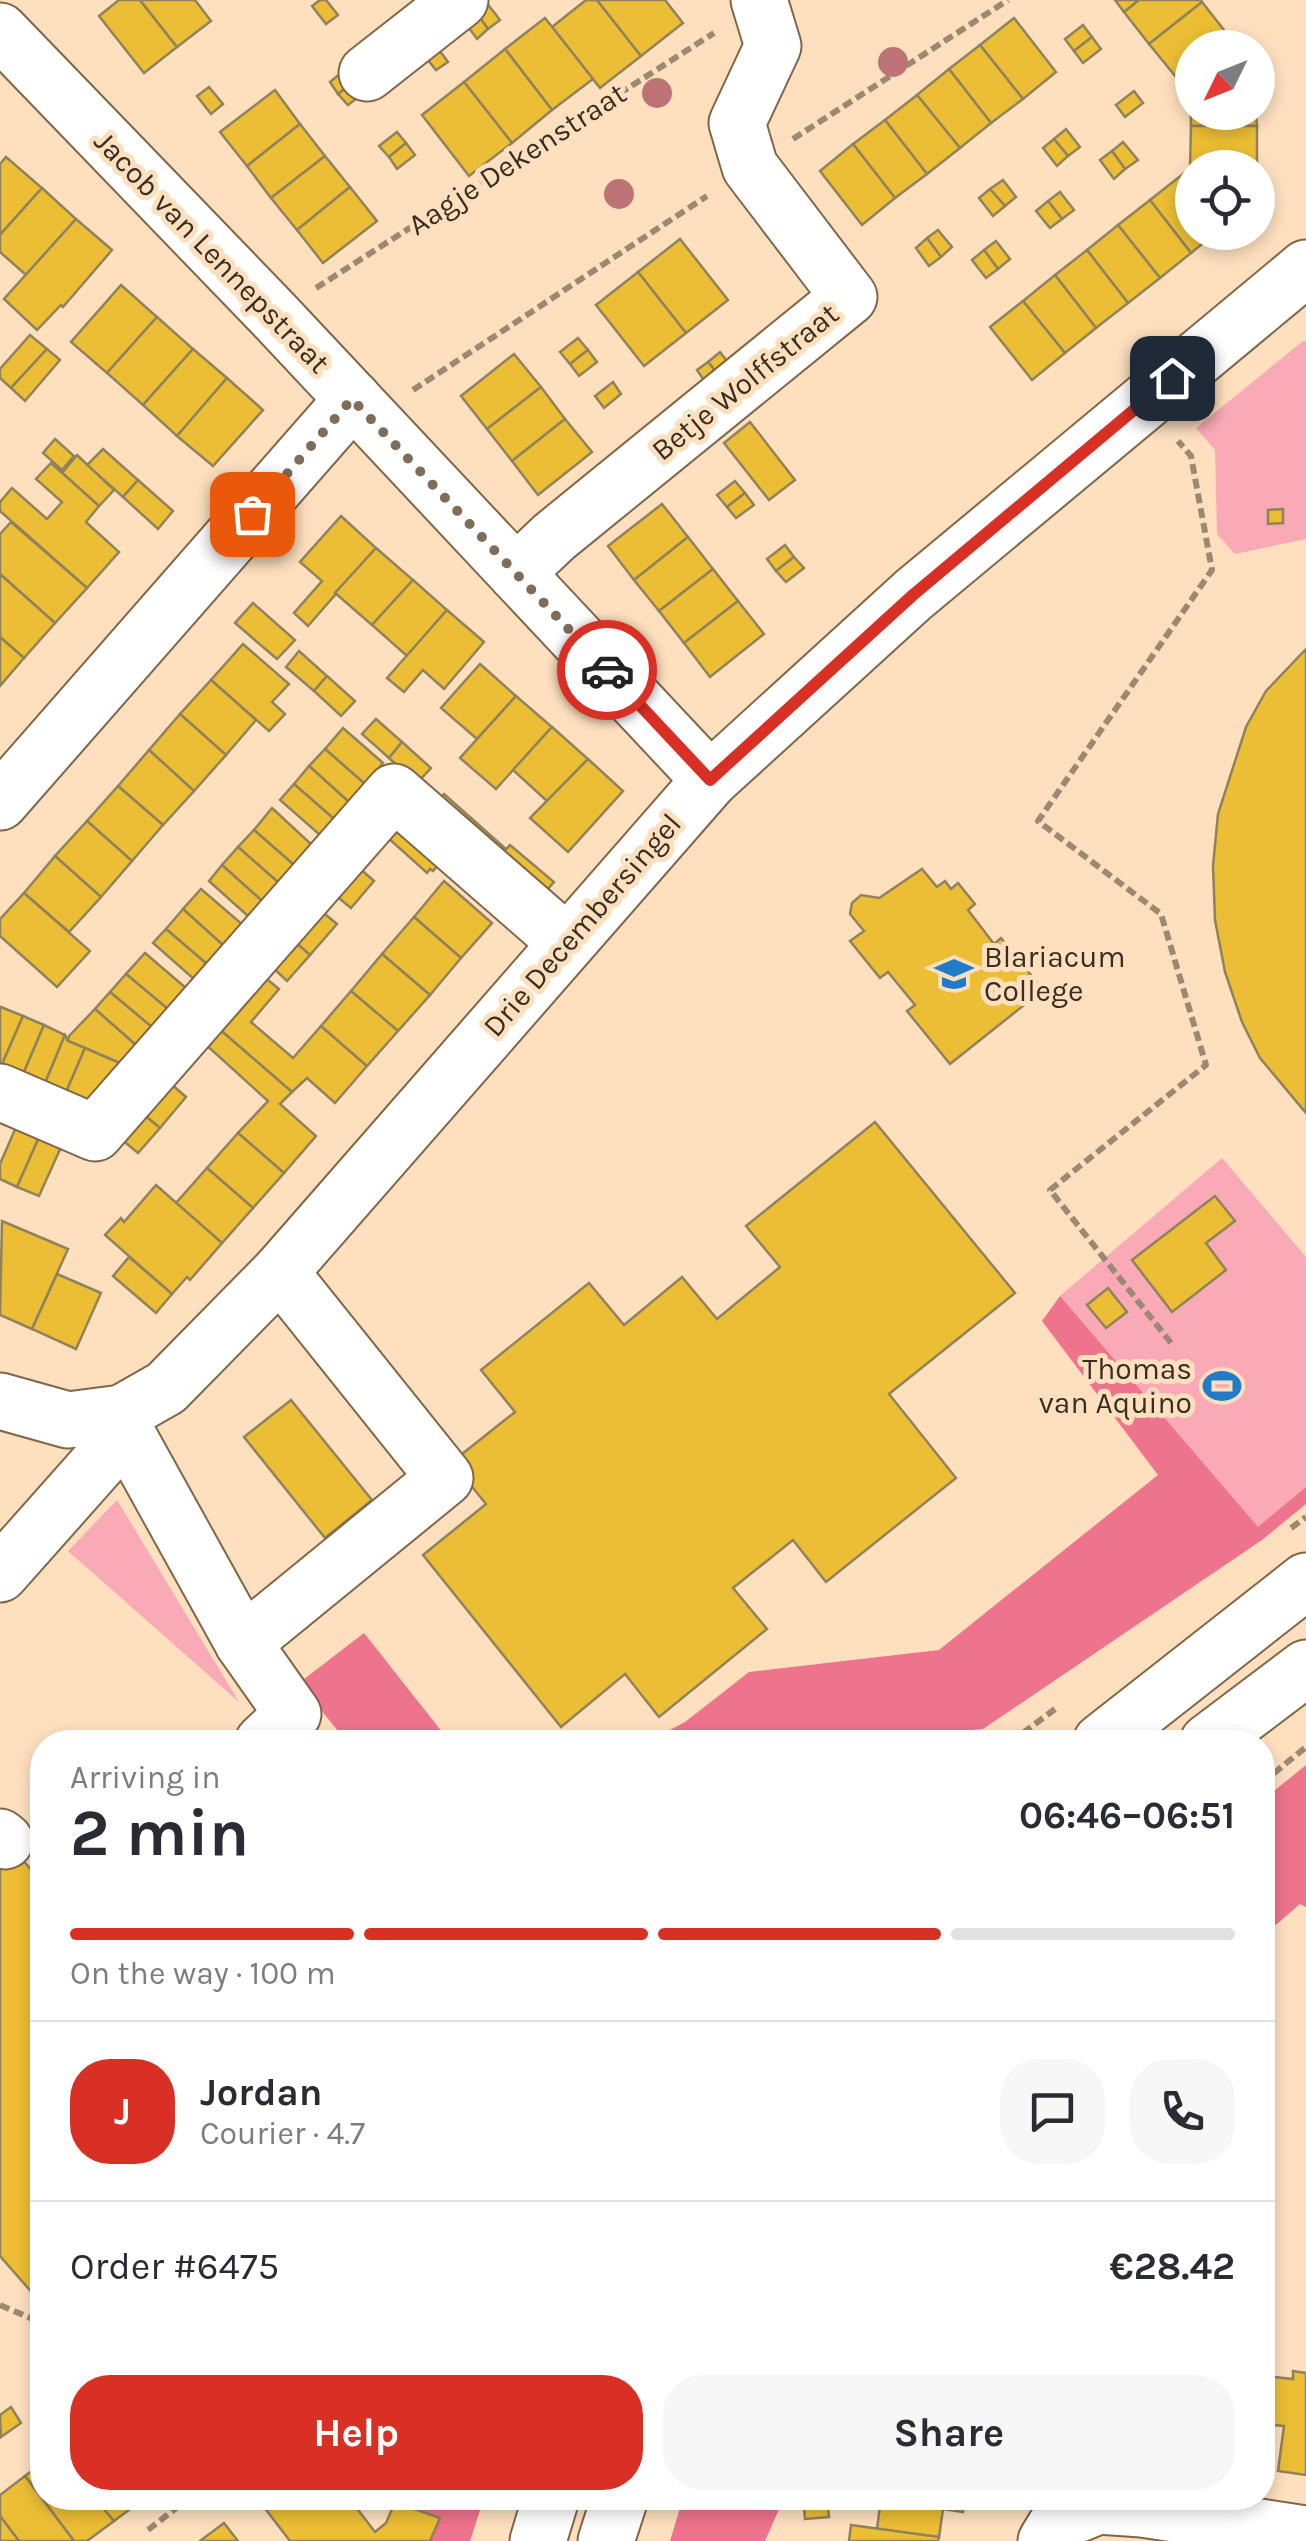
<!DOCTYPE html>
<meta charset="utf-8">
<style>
:root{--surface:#fff;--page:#f7f7f7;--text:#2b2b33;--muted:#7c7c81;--line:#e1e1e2;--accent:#d93025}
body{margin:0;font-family:Karla,sans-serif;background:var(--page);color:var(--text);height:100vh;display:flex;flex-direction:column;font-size:38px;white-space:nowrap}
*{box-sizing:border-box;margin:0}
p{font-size:32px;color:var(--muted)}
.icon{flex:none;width:55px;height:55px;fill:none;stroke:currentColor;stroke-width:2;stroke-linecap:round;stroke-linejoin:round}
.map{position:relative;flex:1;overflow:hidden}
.sheet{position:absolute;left:30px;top:1730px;width:1245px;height:780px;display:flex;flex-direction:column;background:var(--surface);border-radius:40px;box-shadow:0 5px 15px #0003}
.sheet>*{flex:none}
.needle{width:65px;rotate:227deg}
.tools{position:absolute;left:1175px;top:30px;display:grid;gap:20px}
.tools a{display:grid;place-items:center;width:100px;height:100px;border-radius:50%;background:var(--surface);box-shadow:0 5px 15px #0003;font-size:50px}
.pin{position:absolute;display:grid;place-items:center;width:85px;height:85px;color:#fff;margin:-42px;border-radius:20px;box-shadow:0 5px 15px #0006}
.courier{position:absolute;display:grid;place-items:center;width:100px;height:100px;margin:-50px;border:8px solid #d93025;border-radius:50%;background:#fff;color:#222;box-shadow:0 2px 12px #0007}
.overview em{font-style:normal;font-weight:700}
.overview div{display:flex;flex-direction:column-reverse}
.overview{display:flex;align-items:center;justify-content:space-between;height:170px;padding:0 40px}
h1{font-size:65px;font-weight:700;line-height:75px}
.bar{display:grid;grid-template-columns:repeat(4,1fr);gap:15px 10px;align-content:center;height:120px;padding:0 40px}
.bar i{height:12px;border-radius:8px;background:var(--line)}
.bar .current{background:var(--accent)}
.bar p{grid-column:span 4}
.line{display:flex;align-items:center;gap:25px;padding:0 40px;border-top:2px solid var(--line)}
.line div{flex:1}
.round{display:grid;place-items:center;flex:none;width:105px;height:105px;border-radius:40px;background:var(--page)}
.primary-button{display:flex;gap:20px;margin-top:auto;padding:20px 40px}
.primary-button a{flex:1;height:115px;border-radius:40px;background:var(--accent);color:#fff;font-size:40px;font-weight:700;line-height:115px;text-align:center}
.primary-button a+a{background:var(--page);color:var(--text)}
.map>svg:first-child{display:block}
</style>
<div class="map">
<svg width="1306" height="2541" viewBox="0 0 1306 2541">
<rect width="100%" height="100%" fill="#fee0bf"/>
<g fill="#f9aab6">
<polygon points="1303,341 1306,341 1306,539 1235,554 1217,534 1215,450 1196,428"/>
<polygon points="1222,1158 1306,1257 1306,1487 1258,1528 1060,1296"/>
<polygon points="117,1500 239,1702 68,1551"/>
</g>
<g fill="#ee738c">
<polygon points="1060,1296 1258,1527 1306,1487 1306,1504 1262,1540 983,1729 840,1742 647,1742 685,1722 749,1672 939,1650 1158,1475 1042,1321"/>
<polygon points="364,1633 450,1742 347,1742 299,1683"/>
<polygon points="1306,1765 1306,1907 1300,1904 1263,1936 1263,1800"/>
<polygon points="407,2498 484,2498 470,2541 397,2541"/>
<polygon points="683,2498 784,2498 765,2541 670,2541"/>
</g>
<g fill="#ecbe35" stroke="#90825d" stroke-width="2.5">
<polygon points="119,0 140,0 177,47 144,73 99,16"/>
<polygon points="140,0 195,0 211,21 177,47"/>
<polygon points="320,0 326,0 338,15 326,24 312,6"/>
<polygon points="586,0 597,0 641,56 600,88 552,27"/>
<polygon points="597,0 665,0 683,23 641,56"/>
<polygon points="1115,0 1139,0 1124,12"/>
<polygon points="1139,0 1200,0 1202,2 1149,44 1124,12"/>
<polygon points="486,2 500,20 488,29 475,11"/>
<polygon points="1202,2 1228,35 1213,48 1192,48 1192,64 1176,77 1149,44"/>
<polygon points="475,11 488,29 477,39 463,20"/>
<polygon points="545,18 593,79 552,110 505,49"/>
<polygon points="1014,18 1056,72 1023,99 980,45"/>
<polygon points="1083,25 1092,37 1074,51 1065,39"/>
<polygon points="1092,37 1101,49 1083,63 1074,51"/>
<polygon points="434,43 448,62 436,70 422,53"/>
<polygon points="980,45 1023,99 991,123 949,69"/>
<polygon points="505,49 552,110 512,143 464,82"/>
<polygon points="1192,64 1192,112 1256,112 1257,126 1191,126 1190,83 1181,73"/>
<polygon points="347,68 356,80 338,94 330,82"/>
<polygon points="949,69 991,123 960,148 917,95"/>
<polygon points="356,80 365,92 348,105 338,94"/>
<polygon points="464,82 512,143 469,176 422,115"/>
<polygon points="209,87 223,104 211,114 197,96"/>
<polygon points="275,90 300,124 247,166 220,132"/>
<polygon points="1134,91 1143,103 1125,117 1116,105"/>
<polygon points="917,95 960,148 927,174 885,120"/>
<polygon points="885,120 927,174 895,198 853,144"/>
<polygon points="300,124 325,156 271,198 247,166"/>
<polygon points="1191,126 1257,126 1257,168 1192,168 1192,186 1183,174 1190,168"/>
<polygon points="1066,129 1080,147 1068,156 1054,139"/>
<polygon points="397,132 406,143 389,157 379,146"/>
<polygon points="1054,139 1068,156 1057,166 1043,148"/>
<polygon points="1123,142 1138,160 1125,169 1112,151"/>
<polygon points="406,143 415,155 397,169 389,157"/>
<polygon points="853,144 895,198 862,225 820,171"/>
<polygon points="1112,151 1125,169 1114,179 1100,160"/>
<polygon points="325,156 350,187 297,230 271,198"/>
<polygon points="6,157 42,188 0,235 0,164"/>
<polygon points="1183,174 1192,186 1192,232 1217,232 1191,253 1150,200"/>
<polygon points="1003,180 1016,197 1005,206 990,189"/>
<polygon points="350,187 377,221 323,263 297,230"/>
<polygon points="42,188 76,219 26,275 0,252 0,235"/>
<polygon points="990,189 1005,206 993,216 979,198"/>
<polygon points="1060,192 1074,210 1062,219 1048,201"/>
<polygon points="1150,200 1191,253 1160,278 1118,225"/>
<polygon points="1048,201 1062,219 1050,228 1036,211"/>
<polygon points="76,219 112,250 63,307 61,305 37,330 4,299"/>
<polygon points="1118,225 1160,278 1128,303 1087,250"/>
<polygon points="938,230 952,247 941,257 927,238"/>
<polygon points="927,238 941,257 929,266 916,248"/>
<polygon points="680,239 728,300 686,333 638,272"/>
<polygon points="996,241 1010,259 998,269 984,250"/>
<polygon points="984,250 998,269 986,278 972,260"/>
<polygon points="1087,250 1128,303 1096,328 1055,275"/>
<polygon points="638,272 686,333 644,366 596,305"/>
<polygon points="1055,275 1096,328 1065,353 1023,301"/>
<polygon points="121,285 157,317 107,373 71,342"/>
<polygon points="1023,301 1065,353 1032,380 990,327"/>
<polygon points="157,317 193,349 143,405 107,373"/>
<polygon points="30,335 47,349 11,388 0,378 0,369"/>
<polygon points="578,338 588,350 570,364 560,352"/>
<polygon points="47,349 60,360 25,401 11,388"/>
<polygon points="193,349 227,378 177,436 143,405"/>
<polygon points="588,350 597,362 579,376 570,364"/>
<polygon points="720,352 734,370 722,379 708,362"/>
<polygon points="514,354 541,387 487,429 461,396"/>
<polygon points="708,362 722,379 710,389 697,370"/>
<polygon points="227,378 263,410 213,466 177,436"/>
<polygon points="613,382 621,394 604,408 595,396"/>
<polygon points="541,387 565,419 512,461 487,429"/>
<polygon points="565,419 592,452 538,495 512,461"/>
<polygon points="750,422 795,480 769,500 724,443"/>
<polygon points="55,439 74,456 62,470 43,453"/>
<polygon points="103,449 138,480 123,497 87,465"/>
<polygon points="77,455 114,490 99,506 62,473"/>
<polygon points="51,463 99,506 86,522 119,552 87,588 0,511 0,502 12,488 47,519 62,502 36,479"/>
<polygon points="138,480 173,511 158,529 123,497"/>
<polygon points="735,481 745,493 727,507 717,495"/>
<polygon points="745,493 754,505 736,518 727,507"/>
<polygon points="662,504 688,537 634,580 608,546"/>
<polygon points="1283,509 1283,523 1268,524 1268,510"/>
<polygon points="341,516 376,548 308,626 294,613 322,581 300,562"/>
<polygon points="11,522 87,588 55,623 0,574 0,534"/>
<polygon points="688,537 713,569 659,611 634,580"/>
<polygon points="785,545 794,557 776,571 767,559"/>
<polygon points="376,548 413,580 372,625 335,593"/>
<polygon points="794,557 804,568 786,582 776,571"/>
<polygon points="713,569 738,601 684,643 659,611"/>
<polygon points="0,574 55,623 24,658 0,637"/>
<polygon points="413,580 447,610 407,656 372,625"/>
<polygon points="738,601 764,634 710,677 684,643"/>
<polygon points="253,603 295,640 277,659 235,623"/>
<polygon points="447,610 484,642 444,689 423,670 404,692 387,678"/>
<polygon points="0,637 24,658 0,686"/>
<polygon points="243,644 289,684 272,702 285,714 269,731 211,680"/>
<polygon points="1306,649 1306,1113 1260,1058 1242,1022 1225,972 1215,920 1213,866 1218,814 1246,727 1266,691"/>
<polygon points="299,651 327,676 314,691 286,667"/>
<polygon points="480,664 516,696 477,739 441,708"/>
<polygon points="327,676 355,701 341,716 314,691"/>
<polygon points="211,680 256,720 226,755 180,714"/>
<polygon points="516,696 552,727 496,789 460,758"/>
<polygon points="180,714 226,755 194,791 149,750"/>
<polygon points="376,719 402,742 389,758 362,734"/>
<polygon points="552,727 588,759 548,802 513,770"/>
<polygon points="343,728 383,763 365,784 325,749"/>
<polygon points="402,742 431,768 417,783 389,758"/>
<polygon points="325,749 365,784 349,802 309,766"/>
<polygon points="149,750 194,791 163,825 118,786"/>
<polygon points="588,759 623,791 568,852 530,818"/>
<polygon points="309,766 349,802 334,819 294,784"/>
<polygon points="294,784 334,819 320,835 280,800"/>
<polygon points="118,786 163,825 132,861 87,821"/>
<polygon points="444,794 471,818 457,833 430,810"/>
<polygon points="272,808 312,845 294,865 254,830"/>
<polygon points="405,817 447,854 433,871 430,869 427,873 387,837"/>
<polygon points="471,818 506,849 492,865 457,833"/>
<polygon points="87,821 132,861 101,897 55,856"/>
<polygon points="254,830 294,865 279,883 238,847"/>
<polygon points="510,845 554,882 536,902 492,865"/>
<polygon points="238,847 279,883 262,901 222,865"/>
<polygon points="55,856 101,897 69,932 24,893"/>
<polygon points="222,865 262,901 249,917 209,881"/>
<polygon points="358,867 374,881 351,908 334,894"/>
<polygon points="922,869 937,887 945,881 951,889 958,883 975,904 968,910 994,944 1001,938 1043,990 950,1064 907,1011 915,1005 888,972 880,978 850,941 864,931 850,914 852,903 861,895 879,898"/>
<polygon points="444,881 492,923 461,958 414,917"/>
<polygon points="201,889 243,925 224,946 183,909"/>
<polygon points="24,893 90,951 57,987 0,936 0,919"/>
<polygon points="183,909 224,946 208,965 166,929"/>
<polygon points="320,910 337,924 310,955 293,940"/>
<polygon points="414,917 461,958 430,995 382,954"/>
<polygon points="166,929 208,965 195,980 153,943"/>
<polygon points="293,940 310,955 287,981 271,966"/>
<polygon points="145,953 187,989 169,1010 126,974"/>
<polygon points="382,954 430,995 398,1031 351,991"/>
<polygon points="126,974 169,1010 153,1028 110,992"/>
<polygon points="263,976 279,989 251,1022 293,1058 321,1026 367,1066 335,1103 307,1078 292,1092 218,1028"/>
<polygon points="351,991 398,1031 367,1066 321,1026"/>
<polygon points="110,992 153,1028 137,1046 95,1009"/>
<polygon points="1,1007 23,1016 0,1069 0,1009"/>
<polygon points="95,1009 137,1046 122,1064 68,1041 69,1036"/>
<polygon points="23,1016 44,1025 21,1079 0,1069"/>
<polygon points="44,1025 65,1035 43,1088 21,1079"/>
<polygon points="218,1028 292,1092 280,1104 316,1136 284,1173 238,1133 268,1101 204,1043"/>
<polygon points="65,1035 68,1041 85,1048 64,1097 43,1088"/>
<polygon points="85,1048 122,1064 84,1107 64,1097"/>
<polygon points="170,1083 186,1097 160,1128 143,1114"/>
<polygon points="143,1114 160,1128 138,1153 121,1139"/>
<polygon points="875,1122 1015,1293 889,1394 956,1478 826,1582 793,1540 733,1588 767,1629 659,1717 625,1674 561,1727 423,1555 486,1504 452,1462 515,1412 481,1370 589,1283 624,1325 682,1277 717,1319 780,1267 746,1226"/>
<polygon points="17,1125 40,1135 17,1187 0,1179 0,1164"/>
<polygon points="238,1133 284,1173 253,1208 207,1168"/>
<polygon points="40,1135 62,1145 39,1196 17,1187"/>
<polygon points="207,1168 253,1208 222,1243 176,1203"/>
<polygon points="156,1185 222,1243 190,1280 187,1277 172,1294 105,1235 121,1218 124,1222"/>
<polygon points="1215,1196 1235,1221 1206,1243 1226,1270 1172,1312 1132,1260"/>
<polygon points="2,1221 68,1249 32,1329 0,1315"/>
<polygon points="129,1257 172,1294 156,1313 113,1276"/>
<polygon points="57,1274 101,1293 76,1349 32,1329"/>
<polygon points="1108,1288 1127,1312 1106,1328 1087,1305"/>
<polygon points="291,1400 372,1500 325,1538 244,1437"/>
<polygon points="14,1850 42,1882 42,2304 0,2256 0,1862"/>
<polygon points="1293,2371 1306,2373 1306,2475 1278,2471 1284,2426 1262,2424 1266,2376 1293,2379"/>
<polygon points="11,2407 21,2423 1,2437 0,2415"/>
<polygon points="42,2463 42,2498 95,2498 114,2521 87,2541 74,2541 25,2476"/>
<polygon points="25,2476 74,2541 19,2541 0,2516 0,2495"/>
<polygon points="95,2498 145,2498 114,2521"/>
<polygon points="257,2498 349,2498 375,2532 386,2523 395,2502 440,2518 430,2541 290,2541"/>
<polygon points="803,2498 827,2498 829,2517 805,2519"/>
<polygon points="881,2498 948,2498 965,2500 963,2512 943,2509 939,2537 877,2529"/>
<polygon points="0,2516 19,2541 0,2541"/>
<polygon points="224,2523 238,2541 200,2541"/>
<polygon points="851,2525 939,2537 938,2541 849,2541"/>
</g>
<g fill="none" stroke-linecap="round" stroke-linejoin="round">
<g stroke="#806649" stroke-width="59">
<g id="minor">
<polyline points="0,31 274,315 710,780"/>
<polyline points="367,73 460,0"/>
<polyline points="516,573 554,537 849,297 750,167 737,123 773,46 759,0"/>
<polyline points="0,802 353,399"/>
<polyline points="0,1092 95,1133 394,792 566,942"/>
<polyline points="0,1401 68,1420 122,1413 166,1388 280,1272 710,780 913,595 1306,268"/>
<polyline points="122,1413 126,1432 243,1643 293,1714 263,1742"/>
<polyline points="0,1574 126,1432"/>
<polyline points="243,1643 445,1478 280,1272"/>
<polyline points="1101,1742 1306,1581"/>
<polyline points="1208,1742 1306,1668"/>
<polyline points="0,1837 5,1841"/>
<polyline points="538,2541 551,2498"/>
<polyline points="606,2541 620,2498"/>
<polyline points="1046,2541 1057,2523 1098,2506 1142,2509 1306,2534"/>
</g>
</g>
<g stroke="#9d8871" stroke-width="6" stroke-dasharray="10 5" stroke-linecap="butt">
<polyline points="793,139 1008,0"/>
<polyline points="316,288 714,33"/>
<polyline points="413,390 707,196"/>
<polyline points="1171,1343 1050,1190 1206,1065 1161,914 1038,821 1212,570 1191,456 1178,441"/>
<polyline points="1291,1528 1306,1517"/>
<polyline points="1011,1742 1059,1706"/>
<polyline points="1262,1783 1306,1747"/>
<polyline points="0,2305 42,2323"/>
<polyline points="148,2530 189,2498"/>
</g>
<use href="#minor" stroke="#fff" stroke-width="55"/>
</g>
<g fill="#bd7376">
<circle cx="893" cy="62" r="15"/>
<circle cx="657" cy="93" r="15"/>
<circle cx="619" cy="194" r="15"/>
</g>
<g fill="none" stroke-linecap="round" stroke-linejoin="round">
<polyline stroke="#7f6c59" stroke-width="10" stroke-dasharray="0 18" points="252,514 352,399 607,670"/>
<polyline stroke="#d93025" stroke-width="12" points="607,670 710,780 913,595 1172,378"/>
</g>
<defs>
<g id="school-bare" transform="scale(3)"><path d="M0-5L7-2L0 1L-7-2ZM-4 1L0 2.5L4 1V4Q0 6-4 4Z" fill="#207cc9" stroke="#fee0bf" stroke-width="2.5" paint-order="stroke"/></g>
<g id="stadium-bare" transform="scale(3)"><path d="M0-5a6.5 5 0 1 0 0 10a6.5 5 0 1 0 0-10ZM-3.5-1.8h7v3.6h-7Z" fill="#207cc9" stroke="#fee0bf" stroke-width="2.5" paint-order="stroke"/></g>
</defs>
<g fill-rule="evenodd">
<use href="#school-bare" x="954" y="974"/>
<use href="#stadium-bare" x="1222" y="1386"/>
</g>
<g text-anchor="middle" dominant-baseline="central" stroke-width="10" stroke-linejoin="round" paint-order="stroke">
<g font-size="30" fill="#3a2e22" stroke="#fee0bf">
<text transform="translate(517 159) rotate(-33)">Aagje Dekenstraat</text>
<text transform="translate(212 252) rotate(46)">Jacob van Lennepstraat</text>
<text transform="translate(745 382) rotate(-39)">Betje Wolffstraat</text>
<text transform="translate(582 925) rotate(-49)">Drie Decembersingel</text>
</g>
<g font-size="30" fill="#3a2e22" stroke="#fee0bf" text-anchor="start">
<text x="984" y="957">Blariacum<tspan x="984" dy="34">College</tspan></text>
<text x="1192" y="1369" text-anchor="end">Thomas<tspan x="1192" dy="34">van Aquino</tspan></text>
</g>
</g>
</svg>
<div class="tools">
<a><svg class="needle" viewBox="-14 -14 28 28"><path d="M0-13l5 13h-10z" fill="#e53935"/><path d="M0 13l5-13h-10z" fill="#7c7c81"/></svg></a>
<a><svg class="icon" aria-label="locate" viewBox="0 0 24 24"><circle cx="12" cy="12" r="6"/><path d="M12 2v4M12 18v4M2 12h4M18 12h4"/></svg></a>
</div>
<div class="pin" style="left:252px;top:514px;background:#ea580c"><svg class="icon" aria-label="bag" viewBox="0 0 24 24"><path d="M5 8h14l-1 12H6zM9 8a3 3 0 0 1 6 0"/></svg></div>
<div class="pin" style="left:1172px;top:378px;background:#1f2937"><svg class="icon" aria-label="home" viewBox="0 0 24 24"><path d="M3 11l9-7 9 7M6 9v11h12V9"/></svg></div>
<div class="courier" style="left:607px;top:670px"><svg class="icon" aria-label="car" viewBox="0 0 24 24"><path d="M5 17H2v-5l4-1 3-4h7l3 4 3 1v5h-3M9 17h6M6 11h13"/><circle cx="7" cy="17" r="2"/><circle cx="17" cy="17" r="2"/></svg></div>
<section class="sheet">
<div class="overview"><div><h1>2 min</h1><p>Arriving in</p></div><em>06:46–06:51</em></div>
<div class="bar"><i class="current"></i><i class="current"></i><i class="current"></i><i></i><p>On the way · 100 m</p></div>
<div class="line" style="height:180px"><b class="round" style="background:var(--accent);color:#fff">J</b><div><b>Jordan</b><p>Courier · 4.7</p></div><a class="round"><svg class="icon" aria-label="chat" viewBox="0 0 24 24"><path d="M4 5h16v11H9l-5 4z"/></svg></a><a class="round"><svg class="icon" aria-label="phone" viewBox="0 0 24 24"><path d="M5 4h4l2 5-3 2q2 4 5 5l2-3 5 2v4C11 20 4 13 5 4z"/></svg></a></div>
<div class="line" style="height:130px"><div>Order #6475</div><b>€28.42</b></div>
<div class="primary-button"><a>Help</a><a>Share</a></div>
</section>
</div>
